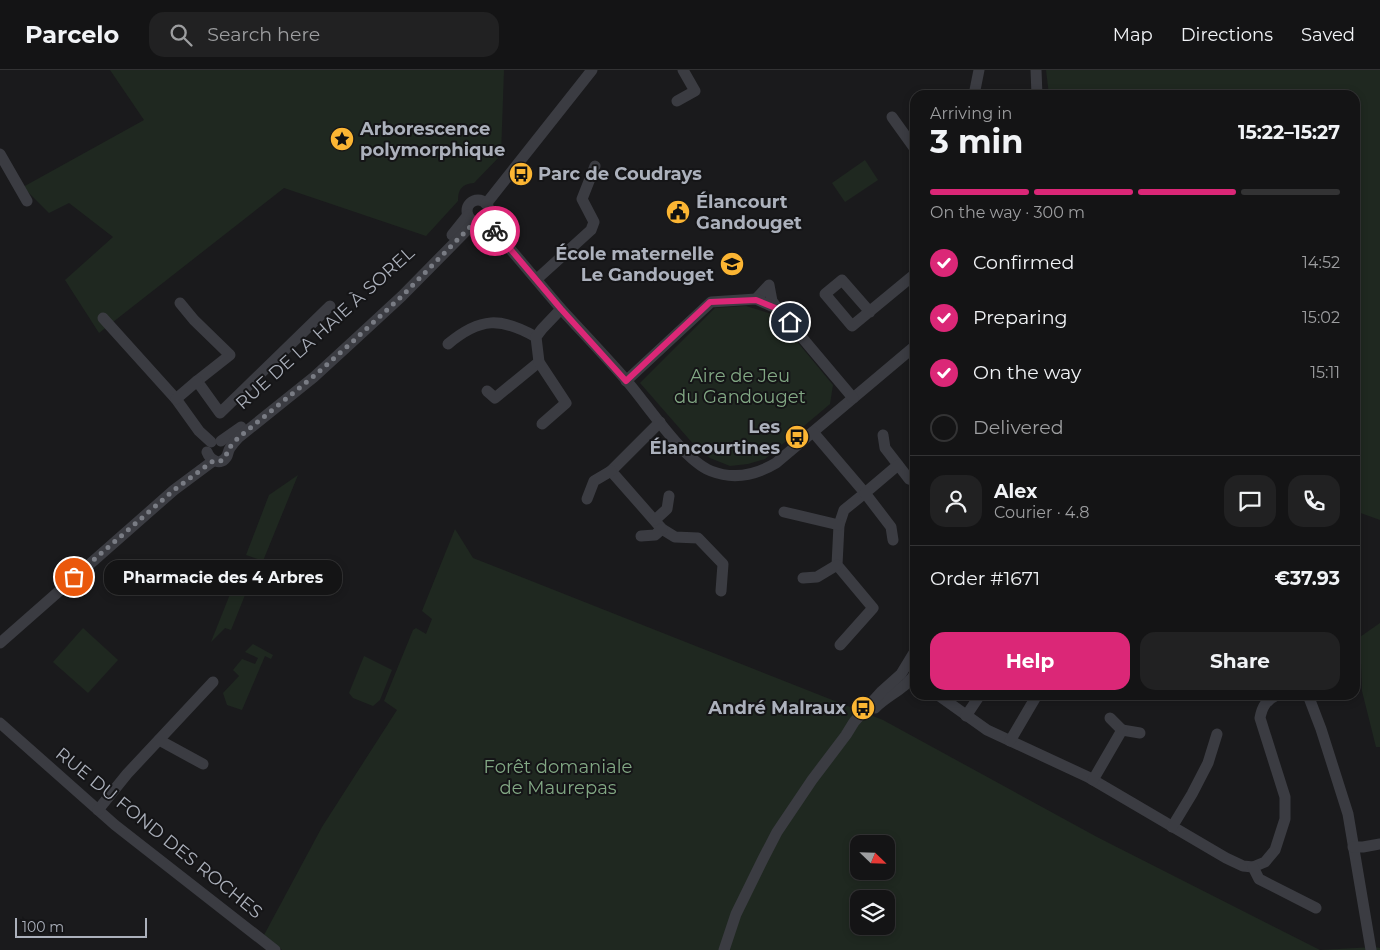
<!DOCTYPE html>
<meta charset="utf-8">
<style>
:root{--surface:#141415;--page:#212122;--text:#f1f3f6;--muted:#9d9ea0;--line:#333334;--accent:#db2777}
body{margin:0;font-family:Montserrat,sans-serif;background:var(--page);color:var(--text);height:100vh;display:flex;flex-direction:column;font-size:19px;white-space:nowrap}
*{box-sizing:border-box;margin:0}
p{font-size:16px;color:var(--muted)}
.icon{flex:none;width:28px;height:28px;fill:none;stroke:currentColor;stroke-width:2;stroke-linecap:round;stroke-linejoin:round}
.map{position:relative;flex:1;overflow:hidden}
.drawer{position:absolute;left:910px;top:20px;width:450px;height:610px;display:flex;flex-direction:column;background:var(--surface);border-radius:15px;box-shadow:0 2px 8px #0003,0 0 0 1px var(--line)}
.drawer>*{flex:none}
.needle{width:32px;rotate:113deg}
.fabs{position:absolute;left:850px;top:765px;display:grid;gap:10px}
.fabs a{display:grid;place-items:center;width:45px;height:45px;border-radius:10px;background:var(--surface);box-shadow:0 2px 8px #0003,0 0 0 1px var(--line);font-size:25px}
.scale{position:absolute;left:15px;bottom:12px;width:132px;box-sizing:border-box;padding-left:5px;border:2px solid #acb1bc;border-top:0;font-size:14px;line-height:18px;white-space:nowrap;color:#acb1bc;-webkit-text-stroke:4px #151517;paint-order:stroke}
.pin{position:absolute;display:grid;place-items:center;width:42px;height:42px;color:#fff;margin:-21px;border:2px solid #fff;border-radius:50%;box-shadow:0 1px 5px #0007}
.courier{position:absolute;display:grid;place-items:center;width:50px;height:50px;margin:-25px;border:4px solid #db2777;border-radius:50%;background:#fff;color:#222;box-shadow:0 1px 6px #0007}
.bubble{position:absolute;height:35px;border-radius:15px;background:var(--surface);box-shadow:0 2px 8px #0003,0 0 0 1px var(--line);font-size:16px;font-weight:700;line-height:35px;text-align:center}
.head em{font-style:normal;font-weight:700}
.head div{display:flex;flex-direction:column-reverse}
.head{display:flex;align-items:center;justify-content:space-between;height:85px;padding:0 20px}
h1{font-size:32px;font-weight:700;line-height:38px}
.bar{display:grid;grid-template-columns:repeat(4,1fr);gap:8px 5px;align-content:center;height:60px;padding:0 20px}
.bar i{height:6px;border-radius:4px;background:var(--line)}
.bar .selected{background:var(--accent)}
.bar p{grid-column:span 4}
.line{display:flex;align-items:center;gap:12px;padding:0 20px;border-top:1px solid var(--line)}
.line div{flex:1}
.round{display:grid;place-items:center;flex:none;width:52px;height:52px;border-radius:15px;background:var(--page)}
ol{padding:0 20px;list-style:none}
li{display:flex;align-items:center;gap:15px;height:55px}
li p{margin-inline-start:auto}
li .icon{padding:5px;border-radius:50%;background:var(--accent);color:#fff;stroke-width:4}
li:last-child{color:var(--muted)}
li i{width:28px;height:28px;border:2px solid var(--line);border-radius:50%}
.action{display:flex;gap:10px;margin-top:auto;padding:10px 20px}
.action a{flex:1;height:58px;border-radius:15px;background:var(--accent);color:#fff;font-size:20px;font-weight:700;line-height:58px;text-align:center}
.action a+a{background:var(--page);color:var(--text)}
header{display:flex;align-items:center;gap:30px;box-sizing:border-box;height:70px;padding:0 25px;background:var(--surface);border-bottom:1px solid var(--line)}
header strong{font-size:24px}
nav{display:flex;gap:28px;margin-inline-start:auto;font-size:18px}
.search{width:350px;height:45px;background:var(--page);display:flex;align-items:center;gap:12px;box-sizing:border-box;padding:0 18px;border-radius:15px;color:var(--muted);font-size:19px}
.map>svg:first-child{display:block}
</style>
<header>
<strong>Parcelo</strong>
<div class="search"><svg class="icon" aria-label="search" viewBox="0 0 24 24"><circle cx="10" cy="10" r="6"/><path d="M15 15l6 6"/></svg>Search here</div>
<nav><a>Map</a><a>Directions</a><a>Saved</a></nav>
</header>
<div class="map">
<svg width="1380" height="880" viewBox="0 0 1380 880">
<rect width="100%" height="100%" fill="#1a1a1c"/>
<g fill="#1f2820" fill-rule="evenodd">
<path d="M110,0H504L501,85L474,113C462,114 458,119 458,131L426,166L284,118L99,263L65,210L113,167L69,133L49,143L23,117L144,50Z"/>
<polygon points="1046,0 1380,0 1380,450 1355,441 1355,25 1049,25"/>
<polygon points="865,90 878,110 845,132 832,113"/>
<polygon points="746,236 775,245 833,315 830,334 765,389 748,394 730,396 710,388 695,376 640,313 715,238"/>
<polygon points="298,405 263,491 246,485 269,425"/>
<path d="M455,459L473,488L883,650L1097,767L1320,880L1374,877L1380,878V880H282L264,865L322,757L397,640L384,631L413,560L416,558L426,564L432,549L422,541ZM859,774H886V801H859ZM859,829H886V856H859Z"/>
<polygon points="239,512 245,515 247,520 231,560 225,558 211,572 234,514"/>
<polygon points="1380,553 1380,677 1376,677 1362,621 1360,567"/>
<polygon points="83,558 118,590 88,623 53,592"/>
<polygon points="253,574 273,585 271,589 265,586 242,640 227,635 223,623 239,606 233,600 242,589 255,594 258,588 245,582"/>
<polygon points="364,586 392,600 380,630 373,636 353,628 349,623"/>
</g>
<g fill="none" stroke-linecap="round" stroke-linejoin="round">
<g stroke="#3b3c42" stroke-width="11">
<polyline points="1036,0 1037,25"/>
<polyline points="974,25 979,0"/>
<polyline points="677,31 695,21 683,0"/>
<polyline points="892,47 915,79"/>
<polyline points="0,84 27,131"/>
<circle cx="478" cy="141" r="11"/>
<polyline points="486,134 592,0"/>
<path d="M485,150C511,179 536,210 562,240C583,263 605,286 626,310C647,334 683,390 711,401C734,410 756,405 776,393L915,276"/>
<polyline points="452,165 468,145"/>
<polyline points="537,209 591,160 594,152 582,129 595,96"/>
<polyline points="756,229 769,215 772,231 778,239"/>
<polyline points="180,233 194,250 230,285 197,311 220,343 330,236"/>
<polyline points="870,242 842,210 825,224 852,256 915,204"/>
<polyline points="103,248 176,329 199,361 211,372"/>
<path d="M448,274C480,247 501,247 536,267"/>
<polyline points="626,311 711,232 756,229 778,239 853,328"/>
<polyline points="487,321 495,328 539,292"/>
<polyline points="176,329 197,311"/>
<polyline points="660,352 611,401 662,459 675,467 698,468 723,494 721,521"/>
<polyline points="542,354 566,333 539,292 536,267 542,259 561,239"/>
<polyline points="813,362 865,423 844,440 839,455 837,495 873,538 840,575"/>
<polyline points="883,365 885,378 909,409 915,411"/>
<polyline points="221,371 241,357"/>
<path d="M207,382C210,390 221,397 227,386C228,384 228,381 230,378C232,375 235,371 238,368L314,307L350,274L402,226L475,152"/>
<polyline points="587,429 594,411 611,401"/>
<polyline points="784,442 839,455"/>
<polyline points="655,450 667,439 669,426"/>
<polyline points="641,466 655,465 662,459"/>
<polyline points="893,470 891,457 865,423 898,395"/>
<polyline points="803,508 817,507 837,495"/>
<polyline points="0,573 174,420 213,391"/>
<path d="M938,625L987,660L1088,707L1226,788L1243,796L1253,797L1265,792L1275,780L1285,749V727L1260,648C1262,637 1266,630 1277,625"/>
<polyline points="1308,625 1321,659 1348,744 1371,880"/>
<path d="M875,638C888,625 905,619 915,604"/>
<polyline points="966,646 980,625"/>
<polyline points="0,653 115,755 275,880"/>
<polyline points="1122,660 1140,663"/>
<polyline points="159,670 203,694"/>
<polyline points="1010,671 1037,625"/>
<polyline points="1093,710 1122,660 1110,648"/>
<polyline points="98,740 127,704 213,612"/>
<polyline points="1172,757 1192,724 1208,693 1217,664"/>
<polyline points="1353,777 1363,777 1380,774"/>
<polyline points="1253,797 1259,809 1316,838"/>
<polyline points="724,880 736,844 763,789 777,762 812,710 846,665 854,652 882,621 901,604 915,581"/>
</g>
</g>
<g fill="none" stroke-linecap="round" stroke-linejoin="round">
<path stroke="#797c84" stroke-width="5" stroke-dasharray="0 9" d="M74,507L174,420L213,391C224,393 225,387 229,379C231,375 235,371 238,368L314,306L350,274L402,226L475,152L485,150L495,161"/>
<polyline stroke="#db2777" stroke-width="6" points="495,161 561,239 626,311 710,232 756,230 778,239 790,252"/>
</g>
<defs>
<g id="sight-disc" transform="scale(1.25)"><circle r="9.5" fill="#fbb533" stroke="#151517"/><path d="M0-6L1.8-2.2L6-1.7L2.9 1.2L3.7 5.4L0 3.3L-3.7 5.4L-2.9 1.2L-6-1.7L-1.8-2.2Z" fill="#111"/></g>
<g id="bus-disc" transform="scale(1.25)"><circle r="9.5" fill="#fbb533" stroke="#151517"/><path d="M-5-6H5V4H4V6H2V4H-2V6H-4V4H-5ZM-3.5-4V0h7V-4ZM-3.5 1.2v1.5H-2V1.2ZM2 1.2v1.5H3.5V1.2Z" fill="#111"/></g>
<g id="civic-disc" transform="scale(1.25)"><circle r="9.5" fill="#fbb533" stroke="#151517"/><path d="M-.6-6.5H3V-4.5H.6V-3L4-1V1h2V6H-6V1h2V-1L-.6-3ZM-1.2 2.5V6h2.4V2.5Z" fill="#111"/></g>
<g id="school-disc" transform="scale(1.25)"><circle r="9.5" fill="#fbb533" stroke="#151517"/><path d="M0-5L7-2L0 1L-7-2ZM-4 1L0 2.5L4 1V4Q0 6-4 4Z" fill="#111"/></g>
</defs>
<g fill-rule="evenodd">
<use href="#sight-disc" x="342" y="69"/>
<use href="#bus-disc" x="521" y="104"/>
<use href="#civic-disc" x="678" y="142"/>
<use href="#school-disc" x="732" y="194"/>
<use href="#bus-disc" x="797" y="367"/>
<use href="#bus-disc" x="863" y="638"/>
</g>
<g text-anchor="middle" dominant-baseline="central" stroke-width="4" stroke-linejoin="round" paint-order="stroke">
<g font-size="18" font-weight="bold" fill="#acb1bc" stroke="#151517" text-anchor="start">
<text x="360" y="59">Arborescence<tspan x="360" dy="21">polymorphique</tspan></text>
<text x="538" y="104">Parc de Coudrays</text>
<text x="696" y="132">Élancourt<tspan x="696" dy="21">Gandouget</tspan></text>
<text x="714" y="184" text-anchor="end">École maternelle<tspan x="714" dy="21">Le Gandouget</tspan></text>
<text x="780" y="357" text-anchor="end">Les<tspan x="780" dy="21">Élancourtines</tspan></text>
<text x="846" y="638" text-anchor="end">André Malraux</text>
</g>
<g font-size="18" fill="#acb1bc" stroke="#151517">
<text transform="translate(325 258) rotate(-42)">RUE DE LA HAIE À SOREL</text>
<text transform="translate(159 763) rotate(39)">RUE DU FOND DES ROCHES</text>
</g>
<g font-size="18" fill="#82a884" stroke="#151517">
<text x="740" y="306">Aire de Jeu<tspan x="740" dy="21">du Gandouget</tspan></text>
<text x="558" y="697">Forêt domaniale<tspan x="558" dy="21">de Maurepas</tspan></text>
</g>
</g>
</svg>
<div class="fabs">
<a><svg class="needle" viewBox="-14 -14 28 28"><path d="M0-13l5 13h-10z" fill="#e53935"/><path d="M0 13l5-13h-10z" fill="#9d9ea0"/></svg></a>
<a><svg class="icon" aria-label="layers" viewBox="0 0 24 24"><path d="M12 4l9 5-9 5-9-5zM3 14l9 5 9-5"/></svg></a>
</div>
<div class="scale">100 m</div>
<div class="pin" style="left:74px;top:507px;background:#ea580c"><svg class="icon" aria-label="bag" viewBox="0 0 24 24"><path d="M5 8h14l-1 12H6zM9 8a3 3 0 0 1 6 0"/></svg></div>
<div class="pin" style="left:790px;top:252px;background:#1f2937"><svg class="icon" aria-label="home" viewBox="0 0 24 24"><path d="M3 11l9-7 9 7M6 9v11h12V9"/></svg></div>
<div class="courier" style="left:495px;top:161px"><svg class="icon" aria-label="bike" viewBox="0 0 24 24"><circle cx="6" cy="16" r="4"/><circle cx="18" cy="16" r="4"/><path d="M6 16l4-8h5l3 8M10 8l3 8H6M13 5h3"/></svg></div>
<div class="bubble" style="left:104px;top:490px;width:238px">Pharmacie des 4 Arbres</div>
<section class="drawer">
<div class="head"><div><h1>3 min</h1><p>Arriving in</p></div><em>15:22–15:27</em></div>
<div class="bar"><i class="selected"></i><i class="selected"></i><i class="selected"></i><i></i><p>On the way · 300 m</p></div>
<ol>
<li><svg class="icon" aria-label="check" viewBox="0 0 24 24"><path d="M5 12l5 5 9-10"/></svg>Confirmed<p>14:52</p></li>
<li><svg class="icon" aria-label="check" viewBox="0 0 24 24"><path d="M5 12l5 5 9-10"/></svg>Preparing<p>15:02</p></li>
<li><svg class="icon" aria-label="check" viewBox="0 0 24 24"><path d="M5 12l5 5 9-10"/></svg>On the way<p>15:11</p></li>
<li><i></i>Delivered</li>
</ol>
<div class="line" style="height:90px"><a class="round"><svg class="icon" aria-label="person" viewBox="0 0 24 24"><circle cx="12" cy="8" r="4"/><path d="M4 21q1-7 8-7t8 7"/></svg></a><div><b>Alex</b><p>Courier · 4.8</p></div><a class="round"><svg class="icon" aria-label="chat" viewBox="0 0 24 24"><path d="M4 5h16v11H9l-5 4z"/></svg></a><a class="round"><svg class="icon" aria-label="phone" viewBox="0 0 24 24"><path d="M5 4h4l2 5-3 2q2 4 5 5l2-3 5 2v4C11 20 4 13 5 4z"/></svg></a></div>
<div class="line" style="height:65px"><div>Order #1671</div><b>€37.93</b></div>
<div class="action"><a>Help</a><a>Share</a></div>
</section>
</div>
